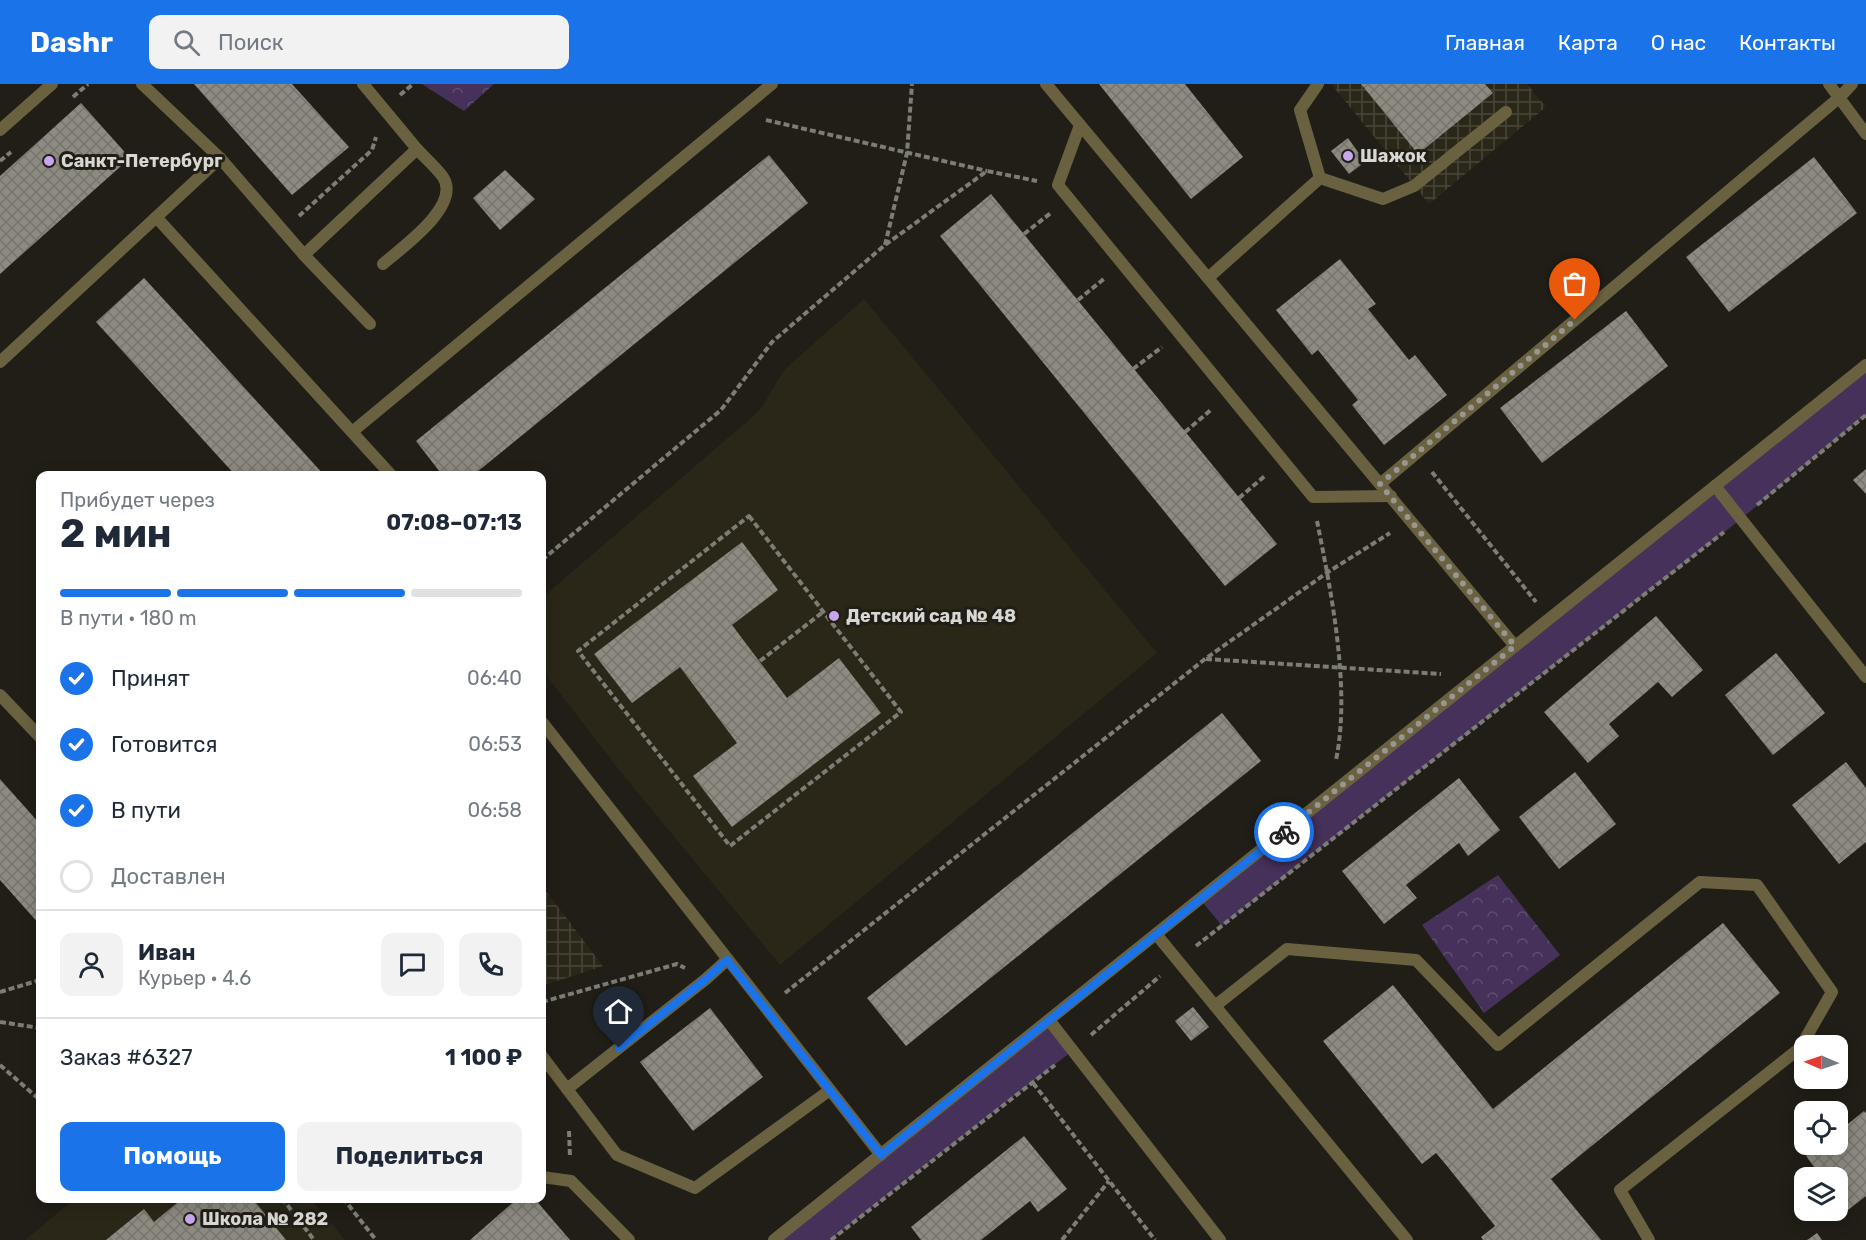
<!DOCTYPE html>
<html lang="ru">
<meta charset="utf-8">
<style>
:root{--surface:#fff;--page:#f2f2f3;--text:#1f2937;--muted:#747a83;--line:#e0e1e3;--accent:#1a73e8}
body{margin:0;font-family:Rubik,sans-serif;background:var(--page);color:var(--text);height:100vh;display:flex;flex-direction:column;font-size:22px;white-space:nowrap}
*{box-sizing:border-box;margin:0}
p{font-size:20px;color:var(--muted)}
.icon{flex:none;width:33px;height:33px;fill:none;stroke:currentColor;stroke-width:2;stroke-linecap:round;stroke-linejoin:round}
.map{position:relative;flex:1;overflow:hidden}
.side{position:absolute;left:36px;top:387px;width:510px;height:732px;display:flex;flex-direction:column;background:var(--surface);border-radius:12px;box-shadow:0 3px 15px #0003}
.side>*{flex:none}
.needle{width:39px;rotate:272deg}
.buttons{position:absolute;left:1794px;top:951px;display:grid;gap:12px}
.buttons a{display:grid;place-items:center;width:54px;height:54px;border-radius:12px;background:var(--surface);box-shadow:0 3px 15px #0003;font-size:30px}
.pin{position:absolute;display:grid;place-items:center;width:51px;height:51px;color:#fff;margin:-62px -26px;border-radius:50% 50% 50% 0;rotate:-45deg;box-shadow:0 0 6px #0007}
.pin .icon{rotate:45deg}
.courier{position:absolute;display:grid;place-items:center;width:60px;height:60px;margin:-30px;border:4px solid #1a73e8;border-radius:50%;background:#fff;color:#222;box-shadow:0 2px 8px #0007}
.headline em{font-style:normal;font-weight:700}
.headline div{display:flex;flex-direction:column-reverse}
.headline{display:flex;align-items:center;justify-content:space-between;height:102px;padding:0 24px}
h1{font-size:39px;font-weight:700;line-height:45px}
.bar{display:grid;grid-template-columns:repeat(4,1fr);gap:9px 6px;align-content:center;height:72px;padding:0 24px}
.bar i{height:8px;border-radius:4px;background:var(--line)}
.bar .selected{background:var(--accent)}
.bar p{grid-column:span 4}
.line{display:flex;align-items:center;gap:15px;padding:0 24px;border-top:2px solid var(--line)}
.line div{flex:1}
.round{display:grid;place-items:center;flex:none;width:63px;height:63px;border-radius:12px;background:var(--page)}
ol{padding:0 24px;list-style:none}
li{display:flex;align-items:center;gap:18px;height:66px}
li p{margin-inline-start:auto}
li .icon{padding:6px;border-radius:50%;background:var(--accent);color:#fff;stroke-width:4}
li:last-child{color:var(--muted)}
li i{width:33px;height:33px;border:3px solid var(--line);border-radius:50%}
.button{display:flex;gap:12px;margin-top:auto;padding:12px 24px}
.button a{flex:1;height:69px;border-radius:12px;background:var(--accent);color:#fff;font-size:24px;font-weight:700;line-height:69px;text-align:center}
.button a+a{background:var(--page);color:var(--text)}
header{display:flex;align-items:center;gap:36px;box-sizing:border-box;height:84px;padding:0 30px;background:var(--accent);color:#fff}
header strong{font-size:28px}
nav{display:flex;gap:33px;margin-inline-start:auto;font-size:21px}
.search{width:420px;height:54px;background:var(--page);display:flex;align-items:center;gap:15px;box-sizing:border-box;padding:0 21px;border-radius:12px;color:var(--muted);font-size:22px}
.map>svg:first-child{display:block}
</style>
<header>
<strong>Dashr</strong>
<div class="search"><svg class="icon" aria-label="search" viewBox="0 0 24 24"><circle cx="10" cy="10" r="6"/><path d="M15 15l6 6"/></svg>Поиск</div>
<nav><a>Главная</a><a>Карта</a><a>О нас</a><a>Контакты</a></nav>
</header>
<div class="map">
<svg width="1866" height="1156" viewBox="0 0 1866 1156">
<defs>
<pattern id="industrial-grid" width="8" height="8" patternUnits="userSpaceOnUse" patternTransform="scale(1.5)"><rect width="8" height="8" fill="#2a2719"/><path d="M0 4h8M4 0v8" fill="none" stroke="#48463a"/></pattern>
<pattern id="forest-crowns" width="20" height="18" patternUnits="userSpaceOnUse" patternTransform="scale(1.5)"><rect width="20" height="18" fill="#453159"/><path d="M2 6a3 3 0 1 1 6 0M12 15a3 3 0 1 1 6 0" fill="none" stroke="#5f4e70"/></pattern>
<pattern id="building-cross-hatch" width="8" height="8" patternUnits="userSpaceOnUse" patternTransform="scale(1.5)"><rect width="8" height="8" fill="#8d8a81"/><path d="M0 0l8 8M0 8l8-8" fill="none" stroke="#76746d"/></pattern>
</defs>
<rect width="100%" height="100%" fill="#201e16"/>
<g fill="#2a2719">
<polygon points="864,215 1157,569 780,881 620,687 542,586 542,514 759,327 785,285"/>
<polygon points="76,1114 311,1115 345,1156 25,1156"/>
</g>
<g fill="url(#industrial-grid)">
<polygon points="1331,0 1527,0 1546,23 1429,120"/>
<polygon points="542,802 603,882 542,902"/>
</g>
<g fill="#453159">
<polygon points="1866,281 1866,331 1741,435 1222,842 1200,815"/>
<polygon points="1049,936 1072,967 831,1156 774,1156"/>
</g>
<g fill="url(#forest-crowns)">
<polygon points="422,0 494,0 464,27"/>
<polygon points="1498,791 1560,871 1484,929 1422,841"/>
</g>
<g fill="url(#building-cross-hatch)">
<polygon points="194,0 292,0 349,63 292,111"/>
<polygon points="1099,0 1185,0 1243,73 1191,115"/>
<polygon points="1361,0 1485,0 1493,9 1418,70"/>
<polygon points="81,19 130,74 0,190 0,92"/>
<polygon points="1348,54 1365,78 1349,90 1331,67"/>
<polygon points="769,71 808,119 472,392 443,392 416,357"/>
<polygon points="1814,73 1857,129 1729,228 1686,173"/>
<polygon points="505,86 535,115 500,146 473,114"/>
<polygon points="991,110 1277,460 1225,502 940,152"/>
<polygon points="1340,175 1376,220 1368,225 1409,276 1415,271 1447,311 1384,361 1352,321 1358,316 1318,266 1312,271 1276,226"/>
<polygon points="144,194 178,231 325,392 236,392 96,238"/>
<polygon points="1626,227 1668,282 1542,379 1500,324"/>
<polygon points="1866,385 1866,410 1853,396"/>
<polygon points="742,458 778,506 732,541 787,614 839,574 881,629 732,743 693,692 737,659 680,583 632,619 594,570"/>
<polygon points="1656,532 1703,586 1672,613 1658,598 1609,640 1619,652 1588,679 1544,628"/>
<polygon points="1776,569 1825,629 1773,671 1725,611"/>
<polygon points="1222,629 1261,677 906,962 867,914"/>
<polygon points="1846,678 1866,704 1866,758 1839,780 1792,721"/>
<polygon points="1575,688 1616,740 1559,785 1519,733"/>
<polygon points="1459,694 1500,746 1468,772 1459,759 1406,801 1417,814 1384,840 1342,787"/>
<polygon points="0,695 40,740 40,841 0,796"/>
<polygon points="1723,839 1780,909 1551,1095 1601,1156 1483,1156 1481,1153 1495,1142 1447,1082 1436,1069 1422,1080 1323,957 1393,901 1493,1025"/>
<polygon points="1193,923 1209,943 1191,957 1175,937"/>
<polygon points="710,924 763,993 693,1047 640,978"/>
<polygon points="1864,1027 1866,1029 1866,1112 1848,1126 1838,1113 1838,1094 1822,1094 1806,1072 1821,1060 1838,1060 1838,1048"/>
<polygon points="1024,1052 1067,1105 1038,1128 1030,1117 981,1156 921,1156 911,1143"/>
<polygon points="183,1114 252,1114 286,1156 106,1156 144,1125 154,1138"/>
<polygon points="518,1114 534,1114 570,1156 470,1156"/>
<polygon points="1817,1149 1822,1156 1807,1156"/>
</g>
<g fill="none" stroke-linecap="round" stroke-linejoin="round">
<g stroke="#7d7c75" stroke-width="4" stroke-dasharray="6 3" stroke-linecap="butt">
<polyline points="400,11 413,0"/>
<polyline points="73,13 88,0"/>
<polyline points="766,36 987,87"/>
<polyline points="0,77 11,68"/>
<polyline points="299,132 372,66 376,53"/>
<polyline points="1024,150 1052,128"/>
<polyline points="885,161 907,69 912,0"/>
<polyline points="1078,216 1105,194"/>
<polyline points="1133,285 1162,263"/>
<polyline points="1185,348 1212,325"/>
<polyline points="1432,388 1536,518"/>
<polyline points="1239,414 1266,391"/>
<polyline points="1757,421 1866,331"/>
<polygon points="749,432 901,628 730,762 578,567"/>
<path d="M1317,437C1331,507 1351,605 1336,676"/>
<polyline points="542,476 721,326 772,258 885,161 987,87 1037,97"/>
<polyline points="1206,575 1441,590"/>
<polyline points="760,577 823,528"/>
<polyline points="1196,862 1724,448"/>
<polyline points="0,908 40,896"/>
<polyline points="785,909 1205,575 1328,488 1390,449"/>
<polyline points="542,918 677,880 685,884"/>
<polyline points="0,938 40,944"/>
<polyline points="1091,951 1160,892"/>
<polyline points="0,981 40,1016"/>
<polyline points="1033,999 1155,1156"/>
<polyline points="569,1047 570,1073"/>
<polyline points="282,1114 314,1156"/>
<polyline points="343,1114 376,1156"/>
<polyline points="831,1156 1055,981"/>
<polyline points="1062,1156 1109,1097"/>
</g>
<g stroke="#69613f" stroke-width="12">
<polyline points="142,0 220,74 304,171 370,240"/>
<polyline points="1046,0 1515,562"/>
<polyline points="1829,0 1866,50"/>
<polyline points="1080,41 1058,101 1313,413 1391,412"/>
<polyline points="0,46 52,0"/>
<polyline points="1320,94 1383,115 1414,102 1506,28"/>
<polyline points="157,134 392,392"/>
<polyline points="304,171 417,65 363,0"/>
<path d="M383,180C401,164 462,122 443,93C436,83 425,74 417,65"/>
<polyline points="1208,194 1320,94 1300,26 1318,0"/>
<polyline points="0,278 220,74"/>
<polyline points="352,348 772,0"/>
<polyline points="1380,400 1840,13 1852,0"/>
<polyline points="1715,402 1866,593"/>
<polyline points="0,611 40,653"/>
<polyline points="542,638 881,1071"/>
<polyline points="1156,850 1407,1156"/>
<polyline points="1215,922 1287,865 1416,876 1498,961 1700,798 1757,801 1832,908 1800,964 1620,1106 1649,1156"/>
<polyline points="1049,936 1220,1156"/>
<polyline points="542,972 617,1071 695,1104 830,1006"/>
<polyline points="567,1005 706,895 727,876"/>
<polyline points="542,1093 571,1097 629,1156"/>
<polyline points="774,1156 1866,281"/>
</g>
</g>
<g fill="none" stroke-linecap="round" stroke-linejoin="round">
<polyline stroke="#989690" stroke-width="6" stroke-dasharray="0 10.8" points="1284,748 1515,562 1380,400 1575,236"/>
<polyline stroke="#1a73e8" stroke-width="8" points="619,964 706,895 727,876 881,1071 1284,748"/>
</g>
<g fill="#c9a5ee" stroke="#201e16" stroke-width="2">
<circle cx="1348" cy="72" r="6"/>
<circle cx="49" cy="77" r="6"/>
<circle cx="834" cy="532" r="6"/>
<circle cx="190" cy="1135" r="6"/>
</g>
<g text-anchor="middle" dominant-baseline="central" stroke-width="6" stroke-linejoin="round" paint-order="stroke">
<g font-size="18" font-weight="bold" fill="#d8d7d2" stroke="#201e16" text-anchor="start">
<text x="1360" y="72">Шажок</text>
<text x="61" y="77">Санкт-Петербург</text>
<text x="846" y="532">Детский сад № 48</text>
<text x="202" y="1135">Школа № 282</text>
</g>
</g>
</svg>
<div class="buttons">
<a><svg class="needle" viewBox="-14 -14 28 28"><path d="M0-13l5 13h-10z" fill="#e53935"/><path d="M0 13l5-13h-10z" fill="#747a83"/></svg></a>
<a><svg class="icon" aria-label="locate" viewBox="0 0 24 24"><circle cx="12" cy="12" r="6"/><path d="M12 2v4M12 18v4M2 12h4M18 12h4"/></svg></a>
<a><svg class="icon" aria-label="layers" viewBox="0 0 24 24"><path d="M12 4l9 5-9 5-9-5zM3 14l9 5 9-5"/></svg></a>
</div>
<div class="pin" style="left:1575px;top:236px;background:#ea580c"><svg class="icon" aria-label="bag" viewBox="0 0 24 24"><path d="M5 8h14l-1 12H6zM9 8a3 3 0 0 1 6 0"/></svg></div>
<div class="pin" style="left:619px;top:964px;background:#1f2937"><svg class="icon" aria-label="home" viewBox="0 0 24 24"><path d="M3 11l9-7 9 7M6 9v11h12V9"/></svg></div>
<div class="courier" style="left:1284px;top:748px"><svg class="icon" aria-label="bike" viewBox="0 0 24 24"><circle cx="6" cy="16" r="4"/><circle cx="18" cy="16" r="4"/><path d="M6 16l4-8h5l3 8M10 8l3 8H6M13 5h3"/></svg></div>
<section class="side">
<div class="headline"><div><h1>2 мин</h1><p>Прибудет через</p></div><em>07:08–07:13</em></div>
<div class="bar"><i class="selected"></i><i class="selected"></i><i class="selected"></i><i></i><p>В пути · 180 m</p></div>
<ol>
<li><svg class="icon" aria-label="check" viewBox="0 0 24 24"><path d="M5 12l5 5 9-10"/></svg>Принят<p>06:40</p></li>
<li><svg class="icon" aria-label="check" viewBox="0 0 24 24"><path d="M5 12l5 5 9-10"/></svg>Готовится<p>06:53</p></li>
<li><svg class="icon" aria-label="check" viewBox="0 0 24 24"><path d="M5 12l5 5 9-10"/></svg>В пути<p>06:58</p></li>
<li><i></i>Доставлен</li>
</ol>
<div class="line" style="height:108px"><a class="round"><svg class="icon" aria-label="person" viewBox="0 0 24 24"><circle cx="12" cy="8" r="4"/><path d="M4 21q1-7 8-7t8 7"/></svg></a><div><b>Иван</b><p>Курьер · 4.6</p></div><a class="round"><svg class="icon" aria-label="chat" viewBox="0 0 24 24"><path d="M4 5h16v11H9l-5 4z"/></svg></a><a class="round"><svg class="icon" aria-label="phone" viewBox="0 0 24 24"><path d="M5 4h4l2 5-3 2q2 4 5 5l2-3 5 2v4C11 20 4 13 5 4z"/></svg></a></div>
<div class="line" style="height:78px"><div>Заказ #6327</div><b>1 100 ₽</b></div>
<div class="button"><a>Помощь</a><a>Поделиться</a></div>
</section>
</div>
